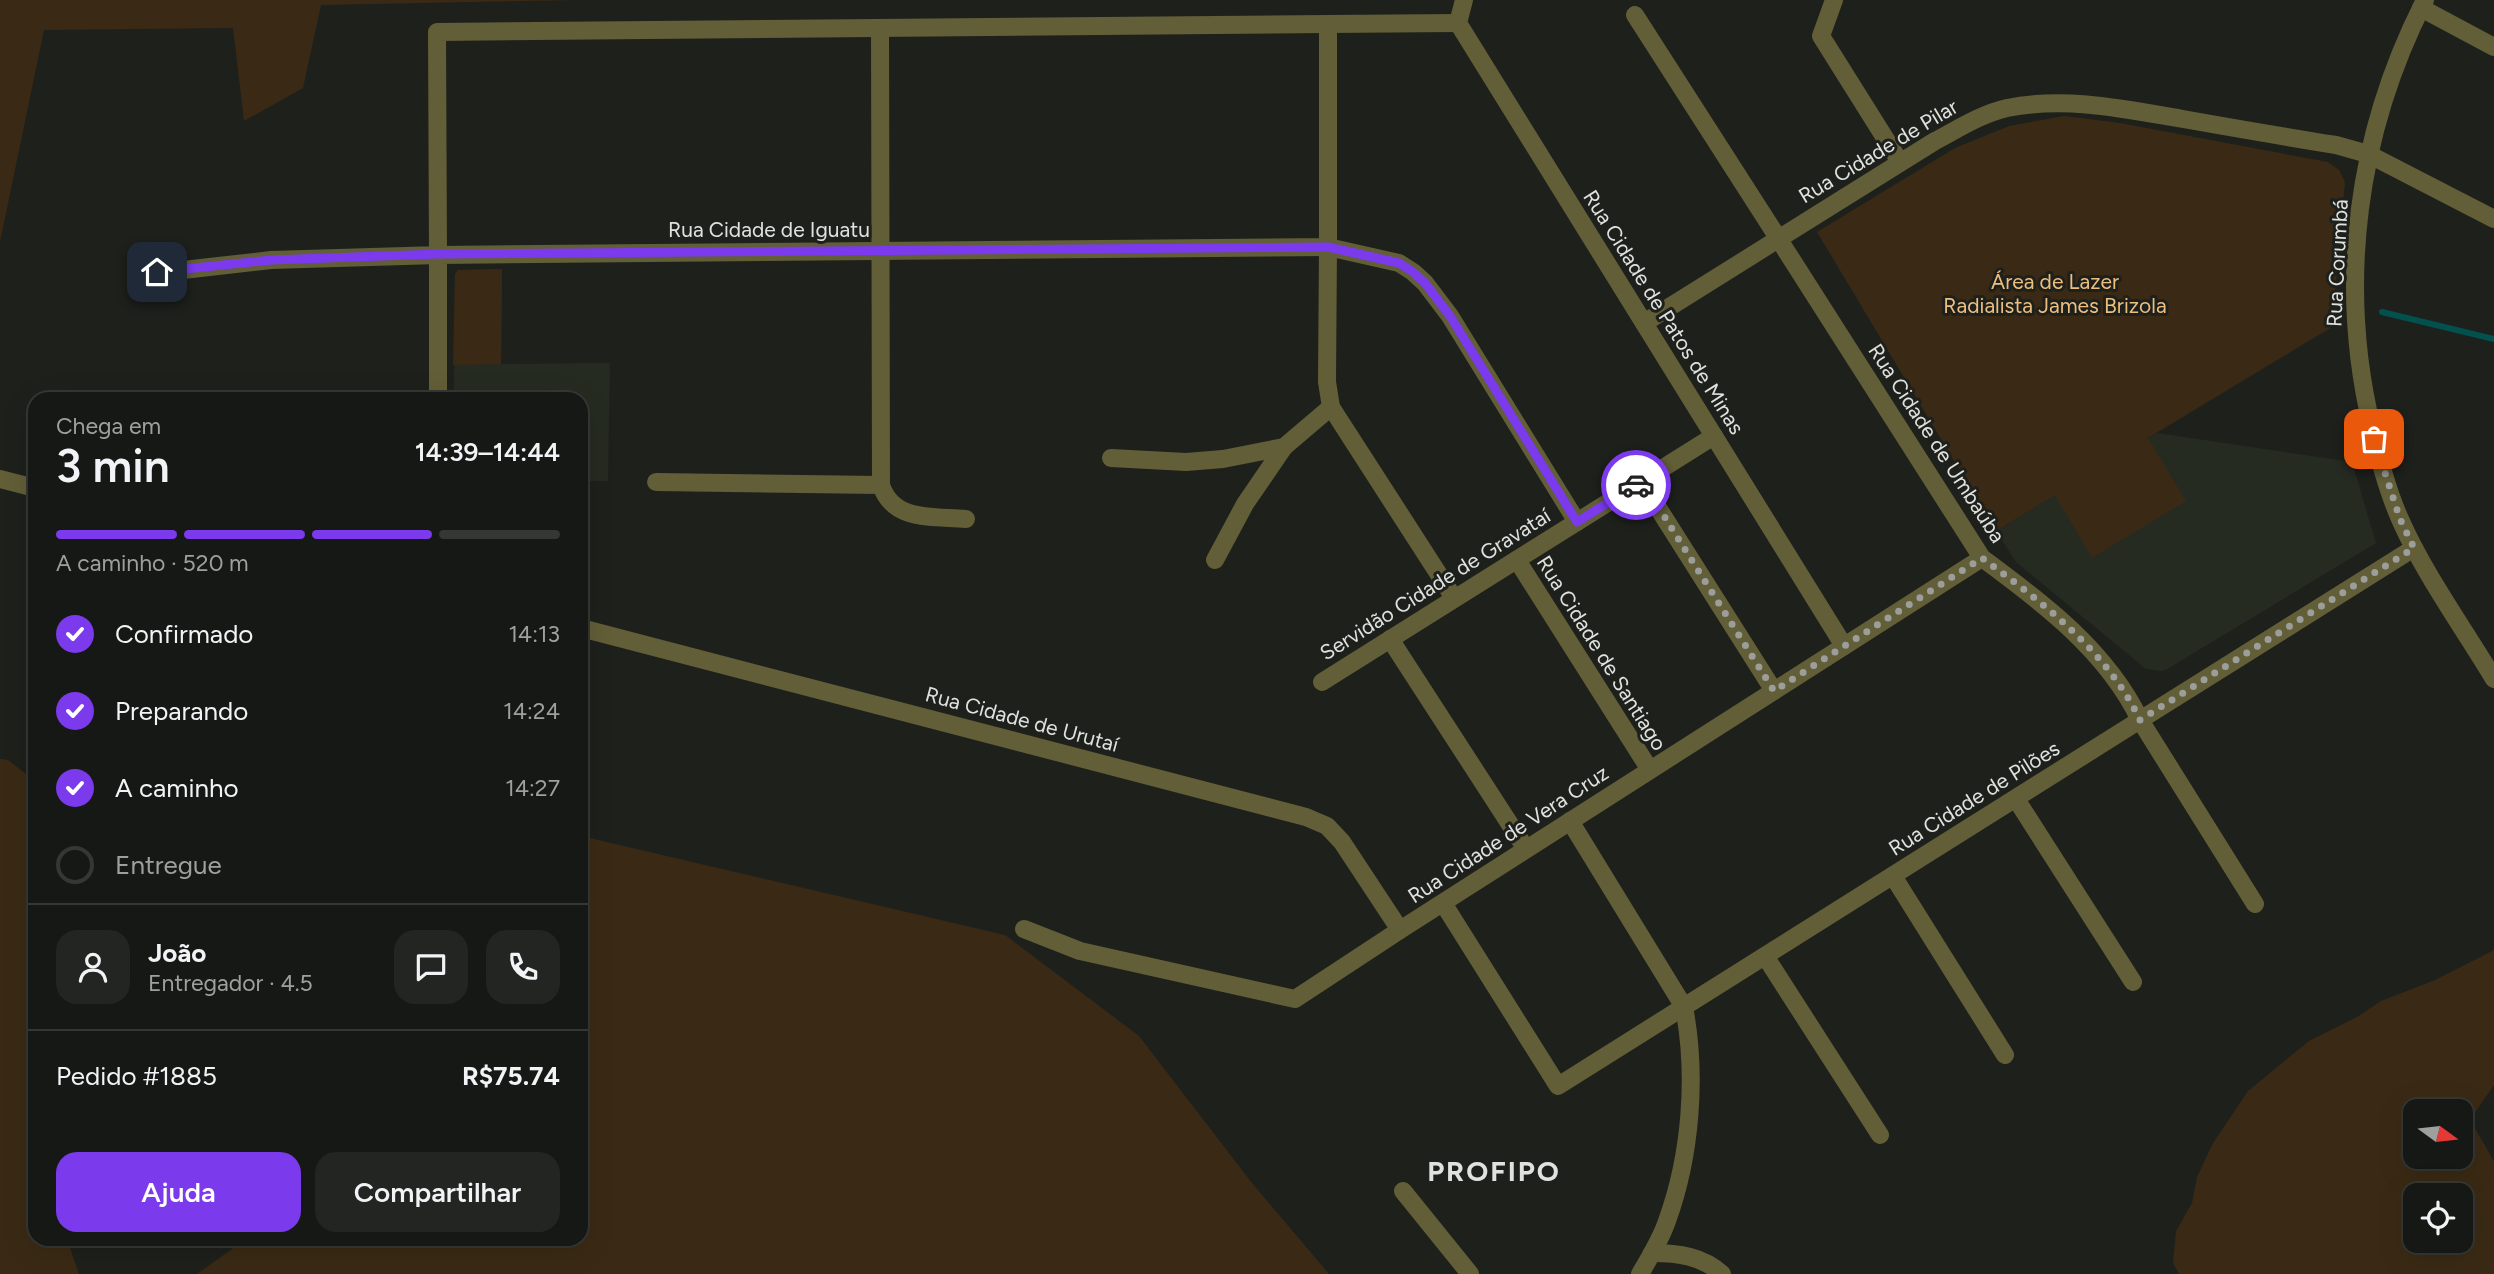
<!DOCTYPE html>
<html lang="pt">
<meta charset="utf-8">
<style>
:root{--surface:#161815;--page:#232522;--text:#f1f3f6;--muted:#9ea0a0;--line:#353734;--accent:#7c3aed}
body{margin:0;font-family:Figtree,sans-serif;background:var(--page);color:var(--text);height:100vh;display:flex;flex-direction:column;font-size:26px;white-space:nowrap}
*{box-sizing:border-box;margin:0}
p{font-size:23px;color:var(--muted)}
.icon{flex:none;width:38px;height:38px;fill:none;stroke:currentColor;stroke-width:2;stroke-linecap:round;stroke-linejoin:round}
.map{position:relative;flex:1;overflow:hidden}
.panel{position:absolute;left:28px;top:392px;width:560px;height:854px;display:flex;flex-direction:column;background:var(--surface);border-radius:21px;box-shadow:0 7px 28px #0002,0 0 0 2px var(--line)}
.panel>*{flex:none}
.needle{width:46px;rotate:105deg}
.buttons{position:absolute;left:2403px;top:1099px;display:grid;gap:14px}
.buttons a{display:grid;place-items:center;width:70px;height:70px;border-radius:14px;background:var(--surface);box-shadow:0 7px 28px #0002,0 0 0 2px var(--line);font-size:35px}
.pin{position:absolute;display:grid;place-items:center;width:60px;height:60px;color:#fff;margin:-30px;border-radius:14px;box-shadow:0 4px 10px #0006}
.courier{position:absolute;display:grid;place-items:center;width:70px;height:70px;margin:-35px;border:5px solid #7c3aed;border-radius:50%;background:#fff;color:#222;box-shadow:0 2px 9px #0007}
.summary em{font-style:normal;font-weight:600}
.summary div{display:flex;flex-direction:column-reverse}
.summary{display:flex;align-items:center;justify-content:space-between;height:119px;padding:0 28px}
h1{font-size:46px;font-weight:600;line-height:52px}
.bar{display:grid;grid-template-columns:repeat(4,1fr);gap:10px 7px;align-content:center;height:84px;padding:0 28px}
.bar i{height:9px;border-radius:5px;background:var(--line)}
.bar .active{background:var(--accent)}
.bar p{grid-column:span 4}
.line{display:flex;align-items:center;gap:18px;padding:0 28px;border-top:2px solid var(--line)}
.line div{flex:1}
.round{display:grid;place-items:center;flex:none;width:74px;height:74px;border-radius:21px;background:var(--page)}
ol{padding:0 28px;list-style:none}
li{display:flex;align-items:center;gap:21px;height:77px}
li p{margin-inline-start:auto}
li .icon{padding:7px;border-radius:50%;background:var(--accent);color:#fff;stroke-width:4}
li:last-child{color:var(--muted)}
li i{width:38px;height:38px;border:4px solid var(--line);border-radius:50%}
.action{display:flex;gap:14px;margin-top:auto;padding:14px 28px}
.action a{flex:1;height:80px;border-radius:21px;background:var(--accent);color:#fff;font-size:28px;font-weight:600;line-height:80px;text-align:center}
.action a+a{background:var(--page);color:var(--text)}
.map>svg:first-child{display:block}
</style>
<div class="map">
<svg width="2494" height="1274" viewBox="0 0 2494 1274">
<rect width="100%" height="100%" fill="#1e201c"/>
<g fill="#262b22">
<polygon points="502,269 501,364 610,363 608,481 581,481 581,399 454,399 455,274 458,270"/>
<polygon points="2157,433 2352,462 2376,543 2169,668 2162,671 2146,669 2016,562 1996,531"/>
</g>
<g fill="#3a2a15" fill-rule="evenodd">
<polygon points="0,0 577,0 321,5 303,88 244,121 233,28 44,30 0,242"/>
<polygon points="2064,116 2120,123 2328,162 2339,170 2345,182 2332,327 2148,438 2186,501 2092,558 2055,495 1996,531 1817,232 1955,148 2009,126"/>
<polygon points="502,269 501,364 453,365 455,274 458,270"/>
<polygon points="0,759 8,760 35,781 35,1095 26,1122 35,1148 35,1239 67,1239 79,1274 0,1274"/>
<polygon points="581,836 1005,935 1139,1036 1252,1183 1329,1274 197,1274 246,1239 581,1239"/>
<path d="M2494,950V1085L2470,1120L2494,1161V1274H2179L2173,1263L2176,1231L2192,1203L2197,1177L2213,1143L2248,1091L2309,1041L2357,1017L2381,1001L2435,980ZM2415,1111H2460V1157H2415ZM2415,1195H2460V1241H2415Z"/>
</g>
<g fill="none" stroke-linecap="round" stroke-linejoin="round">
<polyline stroke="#02514e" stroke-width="6" points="2382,312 2494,339"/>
<g stroke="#625e37" stroke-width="18">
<polyline points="1834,0 1821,36 1900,162"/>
<polyline points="2421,8 2494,47"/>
<polyline points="1635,15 1778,238"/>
<path d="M880,28L881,485C893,522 933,516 966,519"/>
<polyline points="157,273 271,260 438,255 437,32 1328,24"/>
<polyline points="1111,458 1186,462 1223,459 1284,447 1331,407"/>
<polyline points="0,479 35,488"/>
<polyline points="1641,481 1774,691"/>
<polyline points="656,482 881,485"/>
<polyline points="1215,560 1245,504 1284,447"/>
<polyline points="1517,560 1650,770"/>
<polyline points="1454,598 1331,407 1327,382 1328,247 1399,263 1413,272 1425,283 1450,316 1577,522"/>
<polyline points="1390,639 1526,849"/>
<polyline points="1322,682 1714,436"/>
<polyline points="2016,799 2133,982"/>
<path d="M1570,821L1684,1007C1697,1075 1691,1155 1667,1221C1661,1239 1650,1257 1640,1274"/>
<polyline points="1893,876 2005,1055"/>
<polyline points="1443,903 1558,1086 2140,720 2255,904"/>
<polyline points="1024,929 1080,951 1295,999 1400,930"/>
<polyline points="1765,956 1880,1135"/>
<polyline points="1403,1191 1470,1274"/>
<path d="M1652,1253C1678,1253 1702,1256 1722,1274"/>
</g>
<g stroke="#625e37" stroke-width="18">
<polyline points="1464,0 1458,23 1844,646"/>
<path d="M2425,0C2357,133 2337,283 2372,428C2379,459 2387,490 2400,519C2423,572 2464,629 2494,679"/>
<path d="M1778,238L1982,558C2042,602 2107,651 2140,720L2414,548"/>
<path d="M1644,323L1935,141C1958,129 1981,114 2007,108C2066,96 2125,109 2183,119C2234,128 2285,137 2336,145L2368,154L2494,219"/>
<polyline points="438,399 438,255 1328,247 1328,24 1458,23"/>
<polyline points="581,628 1306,817 1327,826 1342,842 1400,930 1982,558"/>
</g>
</g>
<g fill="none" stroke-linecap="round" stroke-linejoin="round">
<path stroke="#9c9e9b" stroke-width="7" stroke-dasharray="0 12.6" d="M1636,485L1642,481L1774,691L1982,558C2042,602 2107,651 2140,720L2414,548L2400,519L2374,439"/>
<polyline stroke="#7c3aed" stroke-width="9" points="157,272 271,260 438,254 1328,247 1399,263 1413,272 1425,283 1450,316 1577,522 1636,485"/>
</g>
<g text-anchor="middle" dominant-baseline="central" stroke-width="6" stroke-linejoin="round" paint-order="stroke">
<g font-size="21" fill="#e0e2df" stroke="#1e201c">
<text transform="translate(1878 151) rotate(-31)">Rua Cidade de Pilar</text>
<text x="769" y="229">Rua Cidade de Iguatu</text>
<text transform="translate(2337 263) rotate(-87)">Rua Corumbá</text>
<text transform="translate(1664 312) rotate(58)">Rua Cidade de Patos de Minas</text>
<text transform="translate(1937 443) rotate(57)">Rua Cidade de Umbaúba</text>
<text transform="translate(1435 584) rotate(-32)">Servidão Cidade de Gravataí</text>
<text transform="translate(1602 653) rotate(58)">Rua Cidade de Santiago</text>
<text transform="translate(1022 719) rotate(15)">Rua Cidade de Urutaí</text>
<text transform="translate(1974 798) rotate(-32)">Rua Cidade de Pilões</text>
<text transform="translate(1508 834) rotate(-33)">Rua Cidade de Vera Cruz</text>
</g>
<g font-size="21" fill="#eebe7f" stroke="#1e201c">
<text x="2055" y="281">Área de Lazer<tspan x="2055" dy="24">Radialista James Brizola</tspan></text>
</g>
<g font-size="28" font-weight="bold" letter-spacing="2" fill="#e0e2df" stroke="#1e201c">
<text x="1494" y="1171">PROFIPO</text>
</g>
</g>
</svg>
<div class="buttons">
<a><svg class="needle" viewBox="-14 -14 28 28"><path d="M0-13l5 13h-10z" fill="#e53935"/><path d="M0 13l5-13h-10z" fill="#9ea0a0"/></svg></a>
<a><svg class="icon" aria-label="locate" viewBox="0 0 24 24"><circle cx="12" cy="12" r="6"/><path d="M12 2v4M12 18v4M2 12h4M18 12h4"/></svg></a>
</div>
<div class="pin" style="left:2374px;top:439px;background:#ea580c"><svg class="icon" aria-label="bag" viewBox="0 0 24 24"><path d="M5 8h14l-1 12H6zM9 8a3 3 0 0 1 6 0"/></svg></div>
<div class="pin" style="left:157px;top:272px;background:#1f2937"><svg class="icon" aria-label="home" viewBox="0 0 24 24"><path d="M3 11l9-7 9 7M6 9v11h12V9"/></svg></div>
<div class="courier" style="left:1636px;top:485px"><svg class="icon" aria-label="car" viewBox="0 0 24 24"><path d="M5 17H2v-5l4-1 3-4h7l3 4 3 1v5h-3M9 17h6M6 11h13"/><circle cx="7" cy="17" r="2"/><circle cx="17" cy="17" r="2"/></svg></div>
<section class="panel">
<div class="summary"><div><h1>3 min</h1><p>Chega em</p></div><em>14:39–14:44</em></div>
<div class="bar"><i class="active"></i><i class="active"></i><i class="active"></i><i></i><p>A caminho · 520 m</p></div>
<ol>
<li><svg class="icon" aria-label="check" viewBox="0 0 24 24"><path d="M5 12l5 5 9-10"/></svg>Confirmado<p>14:13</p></li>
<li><svg class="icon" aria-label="check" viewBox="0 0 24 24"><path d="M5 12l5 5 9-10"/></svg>Preparando<p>14:24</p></li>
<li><svg class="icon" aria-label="check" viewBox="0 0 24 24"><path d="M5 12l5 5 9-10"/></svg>A caminho<p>14:27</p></li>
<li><i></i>Entregue</li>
</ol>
<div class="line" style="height:126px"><a class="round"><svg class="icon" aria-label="person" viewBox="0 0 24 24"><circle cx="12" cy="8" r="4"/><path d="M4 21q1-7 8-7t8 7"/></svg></a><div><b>João</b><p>Entregador · 4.5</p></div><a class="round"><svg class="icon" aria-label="chat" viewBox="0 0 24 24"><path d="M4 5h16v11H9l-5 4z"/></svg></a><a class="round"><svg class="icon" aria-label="phone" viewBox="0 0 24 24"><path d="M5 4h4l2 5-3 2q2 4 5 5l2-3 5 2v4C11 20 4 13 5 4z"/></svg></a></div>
<div class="line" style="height:91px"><div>Pedido #1885</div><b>R$75.74</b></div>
<div class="action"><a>Ajuda</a><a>Compartilhar</a></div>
</section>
</div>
